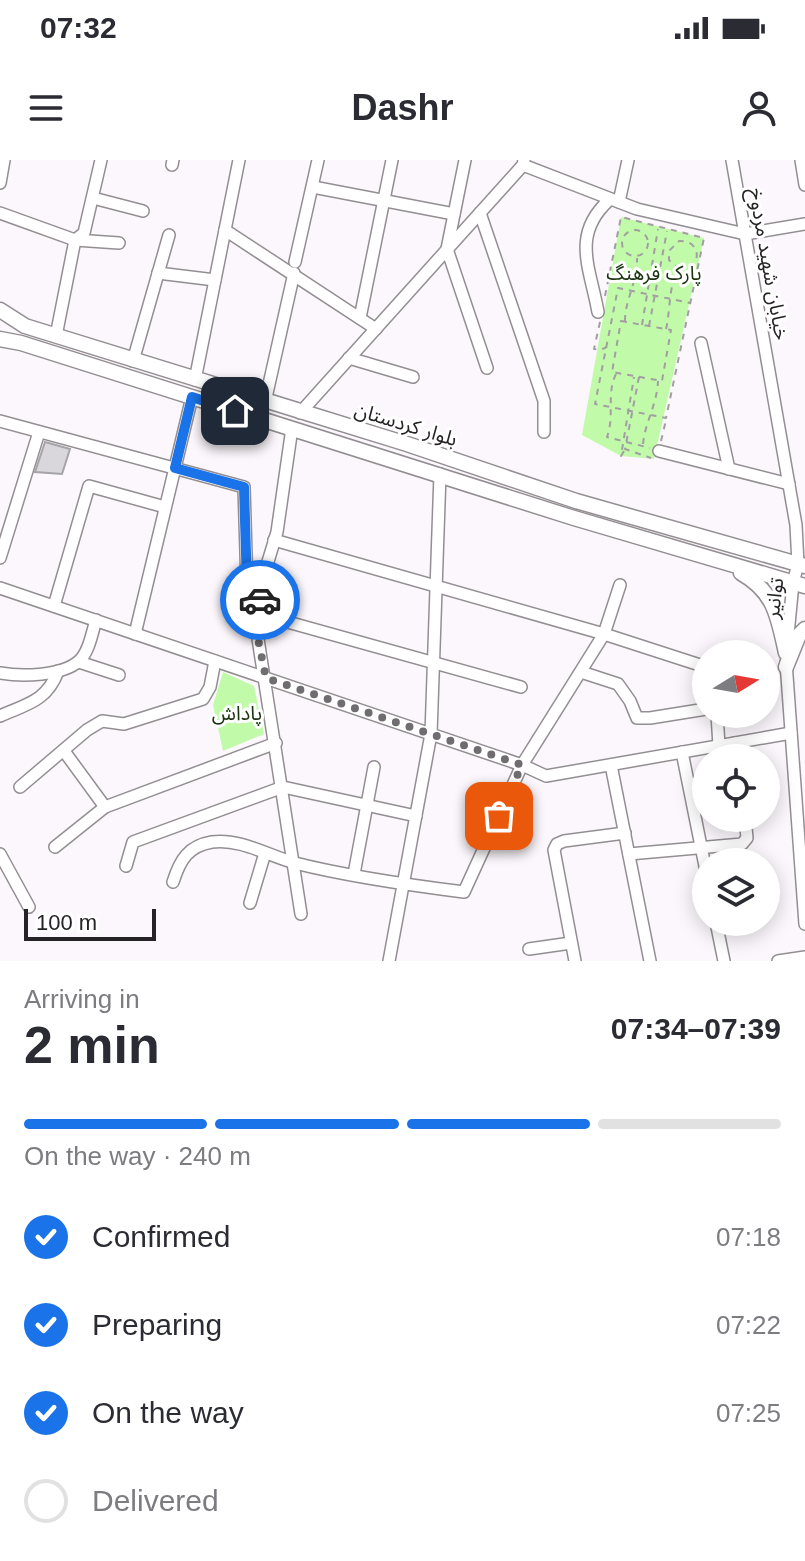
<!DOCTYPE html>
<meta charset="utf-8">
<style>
:root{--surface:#fff;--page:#f2f2f3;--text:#2b2b33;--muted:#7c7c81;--line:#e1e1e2;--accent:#1a73e8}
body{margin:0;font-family:Arial,"Noto Sans Arabic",sans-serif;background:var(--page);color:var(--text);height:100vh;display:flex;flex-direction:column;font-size:30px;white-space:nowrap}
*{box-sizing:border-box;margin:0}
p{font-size:26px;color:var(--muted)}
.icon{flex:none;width:44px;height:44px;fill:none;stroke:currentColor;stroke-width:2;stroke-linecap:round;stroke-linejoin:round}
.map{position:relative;height:801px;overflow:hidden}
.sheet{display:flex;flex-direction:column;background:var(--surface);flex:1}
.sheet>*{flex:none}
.needle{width:52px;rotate:79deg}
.tools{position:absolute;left:692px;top:480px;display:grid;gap:16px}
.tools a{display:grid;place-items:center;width:88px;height:88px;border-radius:50%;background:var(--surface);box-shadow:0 4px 20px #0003;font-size:40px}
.scale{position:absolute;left:24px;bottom:20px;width:132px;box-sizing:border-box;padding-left:8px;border:4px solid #252325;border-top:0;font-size:22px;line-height:28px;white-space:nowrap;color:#252325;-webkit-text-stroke:6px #fff;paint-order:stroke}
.pin{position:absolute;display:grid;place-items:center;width:68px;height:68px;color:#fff;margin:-34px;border-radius:16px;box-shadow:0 4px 12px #0006}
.courier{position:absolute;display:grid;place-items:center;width:80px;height:80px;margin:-40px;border:6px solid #1a73e8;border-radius:50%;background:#fff;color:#222;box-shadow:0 2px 10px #0007}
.summary em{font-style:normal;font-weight:800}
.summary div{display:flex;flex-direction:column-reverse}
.summary{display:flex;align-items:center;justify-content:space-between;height:136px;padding:0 24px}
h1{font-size:52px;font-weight:800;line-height:60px}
.bar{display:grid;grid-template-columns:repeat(4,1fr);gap:12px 8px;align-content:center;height:96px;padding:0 24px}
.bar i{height:10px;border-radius:6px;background:var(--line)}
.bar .selected{background:var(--accent)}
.bar p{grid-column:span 4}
ol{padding:0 24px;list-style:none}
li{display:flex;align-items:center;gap:24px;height:88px}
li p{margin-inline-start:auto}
li .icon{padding:8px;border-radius:50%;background:var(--accent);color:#fff;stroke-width:4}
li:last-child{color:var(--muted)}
li i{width:44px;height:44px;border:4px solid var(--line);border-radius:50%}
.status{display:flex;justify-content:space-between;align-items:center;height:56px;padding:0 40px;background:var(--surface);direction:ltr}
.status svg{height:22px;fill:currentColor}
header{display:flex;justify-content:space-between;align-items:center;height:104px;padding:0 24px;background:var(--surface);font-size:36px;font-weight:800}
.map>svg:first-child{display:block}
</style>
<div class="status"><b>07:32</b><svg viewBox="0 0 49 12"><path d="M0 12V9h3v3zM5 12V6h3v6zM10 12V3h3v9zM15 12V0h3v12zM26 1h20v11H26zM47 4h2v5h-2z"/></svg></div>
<header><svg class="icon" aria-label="menu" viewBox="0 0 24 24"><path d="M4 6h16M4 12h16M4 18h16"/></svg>Dashr<svg class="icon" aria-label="person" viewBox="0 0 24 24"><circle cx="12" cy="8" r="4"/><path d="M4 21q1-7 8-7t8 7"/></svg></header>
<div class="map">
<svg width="805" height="801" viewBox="0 0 805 801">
<rect width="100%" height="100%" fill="#fcf7fc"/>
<g fill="#c1fbaa">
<polygon points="621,57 704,78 654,299 621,296 582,275"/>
<polygon points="223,512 254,526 264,574 223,591 213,545"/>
</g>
<polygon fill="#d9d7dc" stroke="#a6a4a9" stroke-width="2" points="45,282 70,289 62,314 35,312"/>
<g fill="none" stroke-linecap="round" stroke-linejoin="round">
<g stroke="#938e92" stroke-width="14">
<g id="minor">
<polyline points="465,0 447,89 487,208"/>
<polyline points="732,0 796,365 798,404 793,423 787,485"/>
<polyline points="801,0 805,25"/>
<polyline points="172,5 173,0"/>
<polyline points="523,5 637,49 745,74 805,64"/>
<polyline points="0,23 4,0"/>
<polyline points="313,27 454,54"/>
<polyline points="93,38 143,51"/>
<polyline points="619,42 628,0"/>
<polyline points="0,53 75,80 119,83"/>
<polyline points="480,53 544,241 544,272"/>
<polyline points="225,70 376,169"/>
<polyline points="295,102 318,0"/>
<polyline points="158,113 215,120"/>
<path d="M598,152C590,107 571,75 609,40"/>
<polyline points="360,158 392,0"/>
<polyline points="56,176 75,80 84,73 101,0"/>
<polyline points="701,183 729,309"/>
<polyline points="349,198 413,217"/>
<polyline points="133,201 169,75"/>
<polyline points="195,220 239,0"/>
<polyline points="265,242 294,113"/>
<polyline points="300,253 523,5 524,0"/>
<polyline points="0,261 244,327 247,426 260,428"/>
<polyline points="292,268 277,372 260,428 258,479 301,754"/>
<polyline points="659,291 789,324"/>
<polyline points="274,380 604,474 706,507"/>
<polyline points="0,398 39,272"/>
<polyline points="0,428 522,605 546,616 791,573"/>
<polyline points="54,446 89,326 165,347"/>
<polyline points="259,454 521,527"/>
<polyline points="135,474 192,237"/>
<polyline points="79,502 119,515"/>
<polyline points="786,502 805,764"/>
<polyline points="581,512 618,524 630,541 637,558 650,558 706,549"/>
<path d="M0,513C22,517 62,516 79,501C89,492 92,473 96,460"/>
<polyline points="717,554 719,586"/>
<path d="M0,556C27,544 47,541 58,511"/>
<polyline points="735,583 737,598"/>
<polyline points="64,591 105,647"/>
<polyline points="682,592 706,711"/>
<polyline points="611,605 650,801"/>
<polyline points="20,627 87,570 102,561 124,564 203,539 210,527 215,501"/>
<polyline points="55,687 105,647 276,583"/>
<polyline points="0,694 29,747"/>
<polyline points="629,694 742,684 747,678 745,658"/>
<polyline points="126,706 133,682 283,627 416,656"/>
<polyline points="354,714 374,607"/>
<path d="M173,722C180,700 188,686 212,682C240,678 269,696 295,703C350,717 408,725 464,732L522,605L604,474L620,425"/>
<polyline points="250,743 265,693"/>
<polyline points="716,762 724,801"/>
<polyline points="529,789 571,783"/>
<polyline points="389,801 431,574 440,314"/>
<polyline points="575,801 554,690 557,684 564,681 625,673"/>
<polyline points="778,801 805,797"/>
</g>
</g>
<g stroke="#938e92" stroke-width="17">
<g id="major">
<polyline points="0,150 25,166 407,284 576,341 805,406"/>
<polyline points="0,179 21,183 574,358 805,426"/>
<path d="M741,413C775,432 778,457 786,493"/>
<polyline points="786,507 799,475 805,469"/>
</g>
</g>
<g stroke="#a29ea2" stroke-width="2" stroke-dasharray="6 6" stroke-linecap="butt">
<circle cx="635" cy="83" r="13"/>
<polyline points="605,136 621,57 704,78 666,258 595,244 618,128 690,143"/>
<polygon points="621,161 671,170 662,221 612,212"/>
<path d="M625,161C625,139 638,121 637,98"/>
<polyline points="600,162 594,189 600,190 607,187"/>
<polyline points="642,165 658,69"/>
<polyline points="649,166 667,71"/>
<path d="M666,169C670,156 669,115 680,110C685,108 689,108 693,106C702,93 694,80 679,81L669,91V100L680,110"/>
<path d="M616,214C606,234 615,255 607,277L650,288"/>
<polyline points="639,217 625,289 651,298"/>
<polyline points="661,281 666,260"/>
<path d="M643,284C645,262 657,245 658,221"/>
<polyline points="624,291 621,296 634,217"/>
</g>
<use href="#minor" stroke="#fff" stroke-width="11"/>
<use href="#major" stroke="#fff" stroke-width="14"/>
</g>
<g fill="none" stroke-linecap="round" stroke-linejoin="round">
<polyline stroke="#706d70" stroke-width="8" stroke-dasharray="0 14.4" points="260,440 258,479 266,518 522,605 499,656"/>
<polyline stroke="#1a73e8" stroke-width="10" points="235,251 192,237 175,308 244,327 247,426 260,428 260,440"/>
</g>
<g text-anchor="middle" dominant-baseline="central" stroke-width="6" stroke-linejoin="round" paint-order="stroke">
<g font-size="20" fill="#252325" stroke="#fff">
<text transform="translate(769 104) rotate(80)">خیابان شهید مردوخ</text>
<text transform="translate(406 264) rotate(17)">بلوار کردستان</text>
<text transform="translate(774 438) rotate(-83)">توانیر</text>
</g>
<g font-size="20" fill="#1c3311" stroke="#fff">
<text x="654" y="113">پارک فرهنگ</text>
<text x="237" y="553">پاداش</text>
</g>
</g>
</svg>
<div class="tools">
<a><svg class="needle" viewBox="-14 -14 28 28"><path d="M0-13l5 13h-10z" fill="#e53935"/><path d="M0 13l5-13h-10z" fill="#7c7c81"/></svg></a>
<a><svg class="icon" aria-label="locate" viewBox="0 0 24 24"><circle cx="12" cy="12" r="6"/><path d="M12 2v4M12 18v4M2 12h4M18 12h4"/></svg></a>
<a><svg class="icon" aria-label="layers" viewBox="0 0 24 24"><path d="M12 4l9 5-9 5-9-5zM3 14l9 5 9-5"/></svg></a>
</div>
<div class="scale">100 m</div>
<div class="pin" style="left:499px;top:656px;background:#ea580c"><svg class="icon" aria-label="bag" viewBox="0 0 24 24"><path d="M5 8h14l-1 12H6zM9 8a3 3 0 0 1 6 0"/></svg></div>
<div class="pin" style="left:235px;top:251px;background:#1f2937"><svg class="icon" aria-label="home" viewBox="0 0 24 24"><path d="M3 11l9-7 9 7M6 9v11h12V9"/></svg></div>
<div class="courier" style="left:260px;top:440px"><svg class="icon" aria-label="car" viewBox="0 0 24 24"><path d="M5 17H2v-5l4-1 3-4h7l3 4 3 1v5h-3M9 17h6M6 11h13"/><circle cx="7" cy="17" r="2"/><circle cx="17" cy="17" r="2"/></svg></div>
</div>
<section class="sheet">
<div class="summary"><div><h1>2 min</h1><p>Arriving in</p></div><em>07:34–07:39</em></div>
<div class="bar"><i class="selected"></i><i class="selected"></i><i class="selected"></i><i></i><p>On the way · 240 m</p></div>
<ol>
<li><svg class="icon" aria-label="check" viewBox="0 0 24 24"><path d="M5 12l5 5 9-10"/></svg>Confirmed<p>07:18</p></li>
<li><svg class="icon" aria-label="check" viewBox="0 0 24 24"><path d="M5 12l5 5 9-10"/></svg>Preparing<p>07:22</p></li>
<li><svg class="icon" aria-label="check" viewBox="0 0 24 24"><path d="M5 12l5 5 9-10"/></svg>On the way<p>07:25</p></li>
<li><i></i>Delivered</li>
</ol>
</section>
